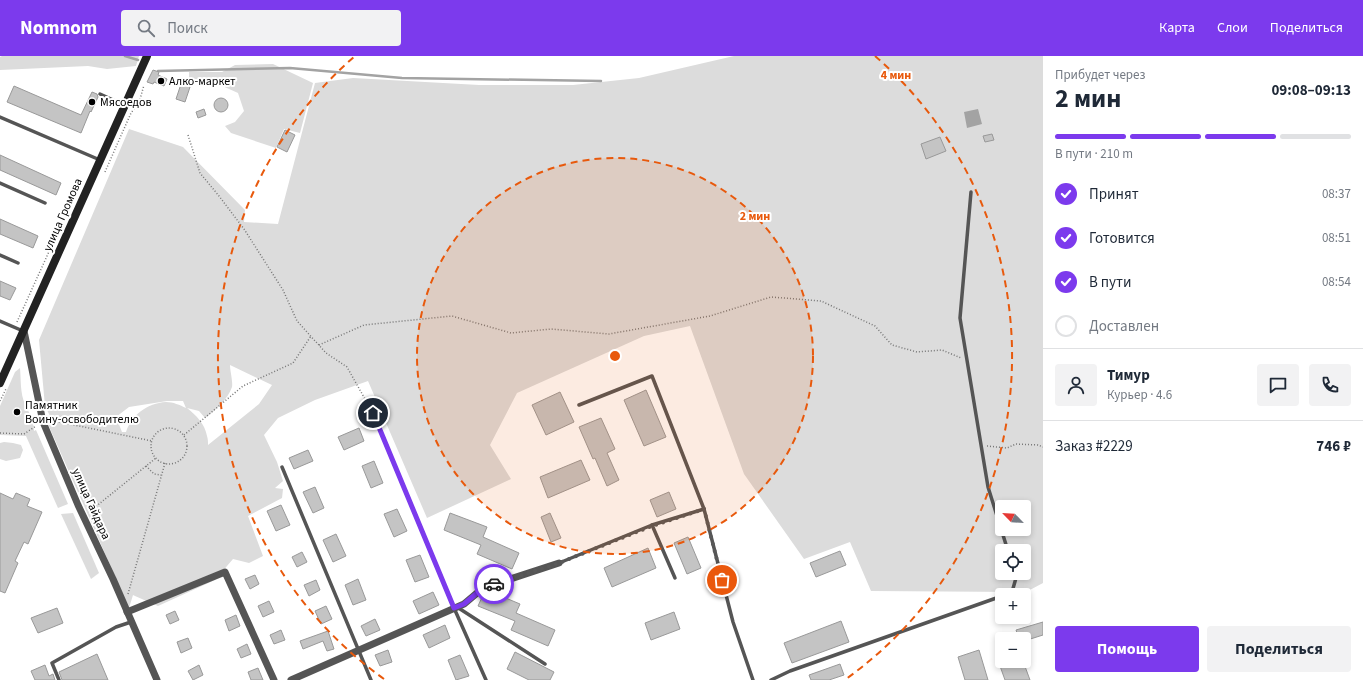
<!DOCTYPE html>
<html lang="ru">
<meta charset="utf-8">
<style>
:root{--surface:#fff;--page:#f2f2f3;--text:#1f2937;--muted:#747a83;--line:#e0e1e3;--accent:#7c3aed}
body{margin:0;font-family:"Source Sans 3",sans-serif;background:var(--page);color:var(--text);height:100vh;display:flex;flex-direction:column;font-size:15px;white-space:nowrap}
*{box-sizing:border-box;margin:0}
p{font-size:13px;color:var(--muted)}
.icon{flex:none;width:22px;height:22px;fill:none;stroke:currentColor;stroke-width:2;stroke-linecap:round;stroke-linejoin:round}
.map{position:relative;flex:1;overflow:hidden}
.drawer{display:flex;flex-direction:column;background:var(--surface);width:320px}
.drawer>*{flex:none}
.needle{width:26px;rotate:295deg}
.tools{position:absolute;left:995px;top:444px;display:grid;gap:8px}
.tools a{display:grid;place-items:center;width:36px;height:36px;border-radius:4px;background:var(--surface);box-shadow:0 2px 6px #0003;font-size:20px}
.pin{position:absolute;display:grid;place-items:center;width:34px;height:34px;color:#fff;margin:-17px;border:2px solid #fff;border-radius:50%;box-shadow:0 1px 4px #0007}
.courier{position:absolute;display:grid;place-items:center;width:40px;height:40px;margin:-20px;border:3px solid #7c3aed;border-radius:50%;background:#fff;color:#222;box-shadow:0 1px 5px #0007}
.head em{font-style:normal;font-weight:700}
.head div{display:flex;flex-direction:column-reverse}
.head{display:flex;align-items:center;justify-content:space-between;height:68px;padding:0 12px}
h1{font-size:26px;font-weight:700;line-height:30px}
.bar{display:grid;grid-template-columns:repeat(4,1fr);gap:6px 4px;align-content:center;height:48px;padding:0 12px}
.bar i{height:5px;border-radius:3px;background:var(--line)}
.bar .current{background:var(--accent)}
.bar p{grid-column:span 4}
.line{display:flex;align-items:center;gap:10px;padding:0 12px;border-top:1px solid var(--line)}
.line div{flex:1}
.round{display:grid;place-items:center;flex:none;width:42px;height:42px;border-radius:4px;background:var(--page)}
ol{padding:0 12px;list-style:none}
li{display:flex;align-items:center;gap:12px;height:44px}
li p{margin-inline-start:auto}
li .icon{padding:4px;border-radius:50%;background:var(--accent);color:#fff;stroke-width:4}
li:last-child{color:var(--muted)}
li i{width:22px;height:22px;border:2px solid var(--line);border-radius:50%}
.action{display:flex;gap:8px;margin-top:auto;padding:8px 12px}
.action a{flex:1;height:46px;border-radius:4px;background:var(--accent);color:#fff;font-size:16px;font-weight:700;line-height:46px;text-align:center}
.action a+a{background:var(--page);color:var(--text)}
header{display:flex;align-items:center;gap:24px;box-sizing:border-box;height:56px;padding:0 20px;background:var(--accent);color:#fff}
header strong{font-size:19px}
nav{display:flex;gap:22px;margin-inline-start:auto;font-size:14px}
.search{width:280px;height:36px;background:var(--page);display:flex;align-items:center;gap:10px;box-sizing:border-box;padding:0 14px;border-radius:4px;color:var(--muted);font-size:15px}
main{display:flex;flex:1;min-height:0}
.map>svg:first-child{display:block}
</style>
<header>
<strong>Nomnom</strong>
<div class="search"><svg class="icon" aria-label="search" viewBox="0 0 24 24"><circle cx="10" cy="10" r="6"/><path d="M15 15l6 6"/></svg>Поиск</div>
<nav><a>Карта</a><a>Слои</a><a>Поделиться</a></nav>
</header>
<main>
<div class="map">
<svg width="1043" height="624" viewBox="0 0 1043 624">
<rect width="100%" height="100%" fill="#fff"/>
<g fill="#dcdcdc" fill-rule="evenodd">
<polygon points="2,0 139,0 136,10 107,13 88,10 0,14 0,1"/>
<path d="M734,0H1043V527L1026,536L871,535L850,486L804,503L744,418L690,270L644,280L517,337L490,389L511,423L427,462L368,325L315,344L278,362L264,379L277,406L283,425L275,432L283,433L282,442L248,460L263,500L249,507L233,503L215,524L158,550L135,540L133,539L129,552L44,359L50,360L45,350L39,284L129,73L183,91L245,154L244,166L278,168L315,27L353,22L479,29H573L639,22ZM230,309L272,329L259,348L208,389C208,386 208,383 207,380C205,368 196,359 187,352L199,355L205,362C215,355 228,343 232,331C233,325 230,315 230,309ZM167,345H183L186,352C180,349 173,346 166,346C147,347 132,359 126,376H122L116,361L129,351ZM1002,451H1024V473H1002ZM1002,495H1024V517H1002Z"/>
<polygon points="273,8 313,27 300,77 284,73 276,92 231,77 225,70 235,66 244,55 238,37 218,28 189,24 189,16 222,16 235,9"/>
<path d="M20,312C21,323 20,338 25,348C29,357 34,364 34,375L36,374L68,448L58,452L26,380L0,379V350L15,316Z"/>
<polygon points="4,386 13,387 21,389 23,394 20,402 6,405 0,403 0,387"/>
<polygon points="73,457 99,517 91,523 61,458"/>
</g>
<polygon fill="#a3a3a3" points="978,53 982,68 967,72 964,56"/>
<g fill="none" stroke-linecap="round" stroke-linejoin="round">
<g stroke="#a3a3a3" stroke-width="2.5">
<polyline points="125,0 138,4"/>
<polyline points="158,15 290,12 402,22 601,25"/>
</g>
</g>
<g fill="#c4c4c4" stroke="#999">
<polygon points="153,14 159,16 158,19 167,23 164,30 154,26 153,28 147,26"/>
<polygon points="181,28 190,31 185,46 176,43"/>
<polygon points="14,30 81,59 92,36 97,38 98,41 91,56 90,55 81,77 7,46"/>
<circle cx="221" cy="49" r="7"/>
<polygon points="204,53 206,59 198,62 196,56"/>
<polygon points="285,74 295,79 287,96 277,91"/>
<polygon points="992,78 994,84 985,86 983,80"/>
<polygon points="940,81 946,95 926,103 921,88"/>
<polygon points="0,99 61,127 56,139 0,114"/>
<polygon points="0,163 38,180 33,192 0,178"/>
<polygon points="0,225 16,232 10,244 0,240"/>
<polygon points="646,334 666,381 644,390 624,344"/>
<polygon points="560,336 574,366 546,379 532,349"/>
<polygon points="601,362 615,393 607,397 619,424 607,430 595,402 593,403 579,371"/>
<polygon points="359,372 364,385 344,394 338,381"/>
<polygon points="308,394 313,405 294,413 289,402"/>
<polygon points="581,404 590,424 548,442 540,421"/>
<polygon points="374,405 383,427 371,432 362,410"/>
<polygon points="315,431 324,452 313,457 303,436"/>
<polygon points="669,436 676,453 657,461 650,444"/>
<polygon points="0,437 13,443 16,437 30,443 27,450 42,456 28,488 24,486 15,505 18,507 5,537 0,535"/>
<polygon points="281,449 290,469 276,475 267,455"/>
<polygon points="397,453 407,475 394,481 384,458"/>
<polygon points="450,457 487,471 483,481 519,497 512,513 477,498 481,489 444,474"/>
<polygon points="550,457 561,482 551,486 541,461"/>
<polygon points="336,478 346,500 333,506 323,484"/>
<polygon points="688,481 701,512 687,518 674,487"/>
<polygon points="648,492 656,512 612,531 604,512"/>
<polygon points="840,495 846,509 816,521 810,507"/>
<polygon points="302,496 307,506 297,511 292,501"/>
<polygon points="420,499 429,521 415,526 406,504"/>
<polygon points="255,519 259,528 250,533 245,523"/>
<polygon points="358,523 366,544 353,549 345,529"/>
<polygon points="316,524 320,534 309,540 304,529"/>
<polygon points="489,535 520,548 516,557 555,574 548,590 511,574 515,565 478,550 483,539"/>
<polygon points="433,536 439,549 419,558 413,545"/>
<polygon points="269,545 274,556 263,561 258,550"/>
<polygon points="326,550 332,563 321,568 315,555"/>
<polygon points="57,552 63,567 38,577 31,562"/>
<polygon points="175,555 179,564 170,568 166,559"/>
<polygon points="674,556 680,573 651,584 645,567"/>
<polygon points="236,559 240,570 229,575 225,564"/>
<polygon points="375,563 380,574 366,580 361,570"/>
<polygon points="841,565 849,586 792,607 784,587"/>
<polygon points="1043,566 1043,579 1024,585 1024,583 1019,583 1016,574"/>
<polygon points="445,569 450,582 429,592 423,579"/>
<polygon points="281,574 285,584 274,588 270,579"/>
<polygon points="328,575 334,593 327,595 323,585 303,593 300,585"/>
<polygon points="188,582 192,592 181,597 177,586"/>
<polygon points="247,588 251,598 241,602 237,593"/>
<polygon points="388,594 392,606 380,610 375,599"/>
<polygon points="979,594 988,624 965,624 958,601"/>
<polygon points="515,596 554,616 550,624 529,624 507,613"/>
<polygon points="97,598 108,624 62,624 59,616"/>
<polygon points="460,599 469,620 456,624 448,604"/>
<polygon points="1015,605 1023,605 1030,624 1005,624 1000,610"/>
<polygon points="840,608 844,619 829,624 811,624 809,619"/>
<polygon points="45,609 49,620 53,618 55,624 35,624 31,615"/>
<polygon points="199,609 203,619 193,624 188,615"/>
<polygon points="258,612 263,624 251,624 248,616"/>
</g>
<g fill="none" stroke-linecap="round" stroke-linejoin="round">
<g stroke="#777" stroke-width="1.5" stroke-dasharray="1 2" stroke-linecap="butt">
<polyline points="188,79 200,117 219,140 244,173 283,234 297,265 326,297 347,311 370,352"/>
<polyline points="105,116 131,57 139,47 144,29"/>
<polyline points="17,266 67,156"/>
<polyline points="319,289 364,269 452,260 511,277 551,273 609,278 710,260 771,241 821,245 875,270 892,289 917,296 942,294 961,302"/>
<polyline points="0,345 6,333"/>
<polyline points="50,364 152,385"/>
<circle cx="169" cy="390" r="18"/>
<polyline points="0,377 24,378 36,370"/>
<polyline points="184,379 243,330 293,307 311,280"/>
<polyline points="987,390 1007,392 1016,388 1038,389 1043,391"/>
<polyline points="146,410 154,418 161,419"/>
<polyline points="89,456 156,402"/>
<polyline points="128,538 165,407"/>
</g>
<g stroke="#555" stroke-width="3.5">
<polyline points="100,38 124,49"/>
<polyline points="0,61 100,104"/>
<polyline points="0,127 45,147"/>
<polyline points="971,136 960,262 988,431 1008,495"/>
<polyline points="0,199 18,207"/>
<polyline points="0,265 23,275"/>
<polyline points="579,349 652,320 704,453"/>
<polyline points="373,357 454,552 486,624"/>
<polyline points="282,411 371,624"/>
<polyline points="652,469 704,453 733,566 753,624"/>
<polyline points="559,507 652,469 675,522"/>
<polyline points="1005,539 1012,536 1016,522 1014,517"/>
<polyline points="457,551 545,608"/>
<polyline points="59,624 52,607 116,571 131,566"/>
<polyline points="771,624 790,615 1002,540"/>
</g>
<g stroke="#555" stroke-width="7">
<polyline points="24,275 43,366 78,449 113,523 157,624"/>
<polyline points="127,556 225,516 274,624"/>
<polyline points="291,624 464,548 483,532 559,507"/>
</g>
<polyline stroke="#222" stroke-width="8" points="0,327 147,0"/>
</g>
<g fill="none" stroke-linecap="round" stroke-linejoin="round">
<polyline stroke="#595959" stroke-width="4" stroke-dasharray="0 7.2" points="494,528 559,507 652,470 704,453 722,524"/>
<polyline stroke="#7c3aed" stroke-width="5" points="373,357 454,552 464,548 483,532 494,528"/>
</g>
<circle cx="615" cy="300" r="198" fill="#e8590c" fill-opacity=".12"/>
<g fill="none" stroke="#e8590c" stroke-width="2" stroke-dasharray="7 5">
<circle cx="615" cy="300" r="198"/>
<path d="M384 623A397 397 0 0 1 355 0M875 0A397 397 0 0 1 846 623"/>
</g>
<g fill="#000" stroke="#fff" stroke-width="1.5">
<circle cx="161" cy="25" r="4"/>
<circle cx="92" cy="46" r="4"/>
<circle cx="17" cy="356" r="4"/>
</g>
<g text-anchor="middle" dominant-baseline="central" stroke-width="4" stroke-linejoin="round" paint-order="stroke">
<g font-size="12" fill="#000" stroke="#fff" text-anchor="start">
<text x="169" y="25">Алко-маркет</text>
<text x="100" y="46">Мясоедов</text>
<text x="25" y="349">Памятник<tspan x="25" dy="14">Воину-освободителю</tspan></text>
</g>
<g font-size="12" fill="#000" stroke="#fff">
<text transform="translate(63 159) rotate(-66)">улица Громова</text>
<text transform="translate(91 448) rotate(66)">улица Гайдара</text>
</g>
</g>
<circle cx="615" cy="300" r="6" fill="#e8590c" stroke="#fff" stroke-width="2"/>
<g font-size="12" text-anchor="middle" font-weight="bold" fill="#e8590c" stroke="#fff" stroke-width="4" stroke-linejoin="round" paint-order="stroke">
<text x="896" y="23">4 мин</text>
<text x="755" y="164">2 мин</text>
</g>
</svg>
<div class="tools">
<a><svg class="needle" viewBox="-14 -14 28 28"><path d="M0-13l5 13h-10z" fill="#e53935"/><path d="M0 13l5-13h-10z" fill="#747a83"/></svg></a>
<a><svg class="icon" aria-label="locate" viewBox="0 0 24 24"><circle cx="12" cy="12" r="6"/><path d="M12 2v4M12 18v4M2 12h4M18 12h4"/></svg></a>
<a>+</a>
<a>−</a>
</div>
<div class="pin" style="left:722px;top:524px;background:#ea580c"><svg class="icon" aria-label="bag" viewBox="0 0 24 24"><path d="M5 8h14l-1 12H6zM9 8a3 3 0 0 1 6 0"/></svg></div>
<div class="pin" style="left:373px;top:357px;background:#1f2937"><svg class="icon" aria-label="home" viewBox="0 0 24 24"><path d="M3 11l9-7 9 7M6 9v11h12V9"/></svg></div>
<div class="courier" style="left:494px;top:528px"><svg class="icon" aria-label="car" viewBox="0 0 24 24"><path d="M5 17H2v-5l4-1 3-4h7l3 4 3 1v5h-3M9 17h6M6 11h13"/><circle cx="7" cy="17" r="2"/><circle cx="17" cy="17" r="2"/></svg></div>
</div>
<section class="drawer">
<div class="head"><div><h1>2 мин</h1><p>Прибудет через</p></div><em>09:08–09:13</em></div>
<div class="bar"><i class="current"></i><i class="current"></i><i class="current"></i><i></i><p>В пути · 210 m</p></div>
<ol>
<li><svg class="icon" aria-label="check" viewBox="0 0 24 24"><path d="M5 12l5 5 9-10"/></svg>Принят<p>08:37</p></li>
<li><svg class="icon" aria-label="check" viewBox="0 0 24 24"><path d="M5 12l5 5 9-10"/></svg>Готовится<p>08:51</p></li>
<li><svg class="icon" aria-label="check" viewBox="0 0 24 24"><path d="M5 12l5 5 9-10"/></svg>В пути<p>08:54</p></li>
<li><i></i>Доставлен</li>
</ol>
<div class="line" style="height:72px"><a class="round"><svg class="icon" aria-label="person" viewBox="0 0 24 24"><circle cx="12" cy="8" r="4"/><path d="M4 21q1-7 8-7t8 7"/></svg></a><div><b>Тимур</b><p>Курьер · 4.6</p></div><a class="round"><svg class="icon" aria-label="chat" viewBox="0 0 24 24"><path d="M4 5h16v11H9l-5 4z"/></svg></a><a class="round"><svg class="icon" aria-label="phone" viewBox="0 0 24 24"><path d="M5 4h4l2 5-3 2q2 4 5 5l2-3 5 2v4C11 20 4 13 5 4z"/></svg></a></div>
<div class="line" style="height:52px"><div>Заказ #2229</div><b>746 ₽</b></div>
<div class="action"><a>Помощь</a><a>Поделиться</a></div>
</section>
</main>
